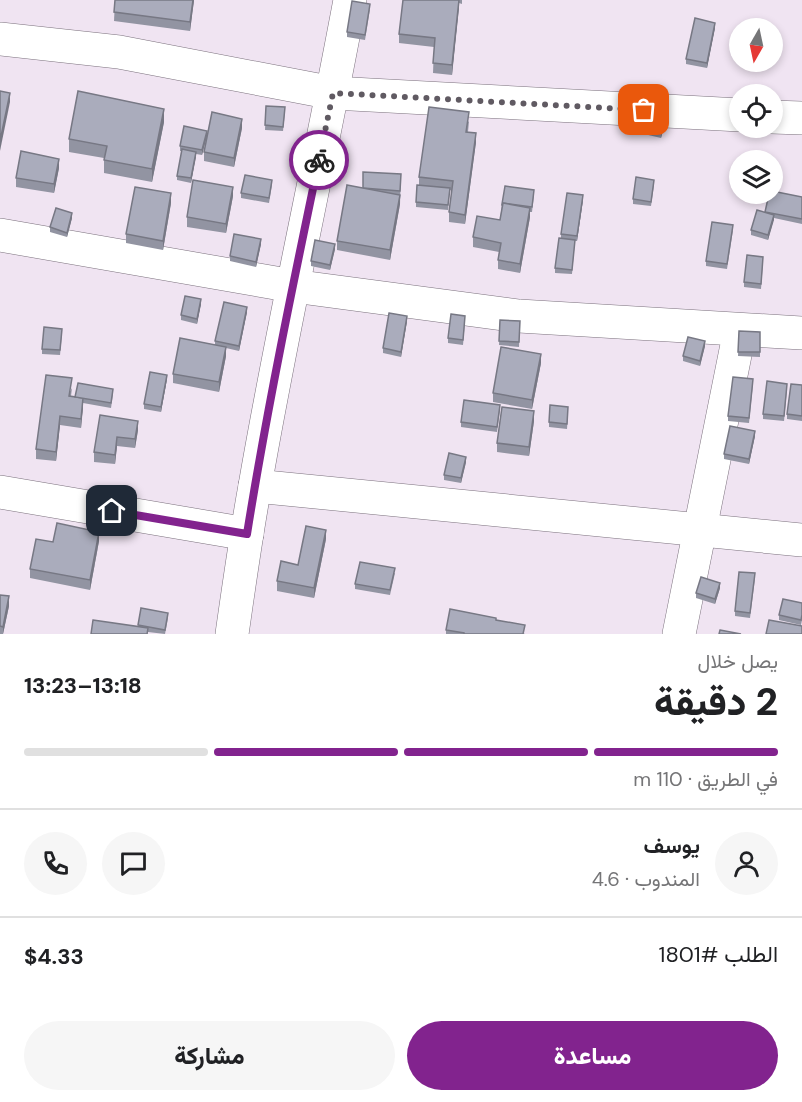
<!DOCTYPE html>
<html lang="ar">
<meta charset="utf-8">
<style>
:root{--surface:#fff;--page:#f6f6f6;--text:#202124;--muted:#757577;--line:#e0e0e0;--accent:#82238e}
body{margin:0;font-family:"DM Sans",Vazirmatn,sans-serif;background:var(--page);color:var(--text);direction:rtl;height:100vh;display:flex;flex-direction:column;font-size:22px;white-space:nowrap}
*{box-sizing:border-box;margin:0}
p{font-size:20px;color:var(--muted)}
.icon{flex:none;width:33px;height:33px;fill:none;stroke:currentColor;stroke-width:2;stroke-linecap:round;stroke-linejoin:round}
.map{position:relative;height:634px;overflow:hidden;direction:ltr}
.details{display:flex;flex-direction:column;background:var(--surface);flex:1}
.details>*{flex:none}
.needle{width:39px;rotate:189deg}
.buttons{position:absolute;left:729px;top:18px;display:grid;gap:12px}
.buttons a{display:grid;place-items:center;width:54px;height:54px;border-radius:50%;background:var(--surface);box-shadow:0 3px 9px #0003;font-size:30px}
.pin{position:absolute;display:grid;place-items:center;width:51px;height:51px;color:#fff;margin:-26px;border-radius:12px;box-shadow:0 3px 9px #0006}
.courier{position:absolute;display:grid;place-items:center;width:60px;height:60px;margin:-30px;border:4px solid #82238e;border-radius:50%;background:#fff;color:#222;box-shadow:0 2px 8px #0007}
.head em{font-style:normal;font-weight:800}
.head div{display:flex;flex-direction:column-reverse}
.head{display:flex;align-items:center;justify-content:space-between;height:102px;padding:0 24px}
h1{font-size:39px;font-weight:800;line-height:45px}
.bar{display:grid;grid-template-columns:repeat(4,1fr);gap:9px 6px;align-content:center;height:72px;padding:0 24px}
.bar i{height:8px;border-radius:4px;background:var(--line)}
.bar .active{background:var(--accent)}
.bar p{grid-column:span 4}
.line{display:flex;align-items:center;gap:15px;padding:0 24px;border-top:2px solid var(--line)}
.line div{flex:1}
.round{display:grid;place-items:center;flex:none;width:63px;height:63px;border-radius:32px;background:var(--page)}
.cta{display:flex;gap:12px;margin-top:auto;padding:12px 24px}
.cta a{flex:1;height:69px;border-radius:36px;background:var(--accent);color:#fff;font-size:24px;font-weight:800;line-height:69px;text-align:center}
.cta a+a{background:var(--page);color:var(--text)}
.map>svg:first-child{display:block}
</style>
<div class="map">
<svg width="802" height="634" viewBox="0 0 802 634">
<rect width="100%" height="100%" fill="#f0e4f2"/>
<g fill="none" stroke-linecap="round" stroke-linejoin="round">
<g stroke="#7b717d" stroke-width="34">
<g id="minor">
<polyline points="0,39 119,52 333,93 740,115"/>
<polyline points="772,117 802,118"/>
<polyline points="0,235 293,286 519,316 802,333"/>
<polyline points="255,486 802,540"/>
<polyline points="0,492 247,534"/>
<path d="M232,634C239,585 246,535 255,486C283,323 320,162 350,0"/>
<polyline points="679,634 740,330"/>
</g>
</g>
<use href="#minor" stroke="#fff" stroke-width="33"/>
</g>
<g fill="#9294a2">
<polygon points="115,0 194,0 190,31 114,21"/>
<polygon points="403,0 462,0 462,4 459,3 452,75 433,73 434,47 399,43 399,34"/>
<polygon points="370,9 365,40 347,37 347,32"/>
<polygon points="715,28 707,68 686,64 686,59"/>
<polygon points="266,106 285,112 283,131 265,130"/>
<polygon points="469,121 468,132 476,142 465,224 449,222 449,212 452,191 450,190 448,210 416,207 416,202 419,185 419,177"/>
<polygon points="665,121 661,138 644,134 644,129"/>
<polygon points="164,122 152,182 104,173 104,158 69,152 69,139"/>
<polygon points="242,128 234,167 204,161 204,152"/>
<polygon points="207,136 202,155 196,154 191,183 177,180 177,176 182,151 180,151 180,146"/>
<polygon points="59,168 54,193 16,187 16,178"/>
<polygon points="401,174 400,204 390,260 337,250 337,241 363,188"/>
<polygon points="272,185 269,203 241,198 241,193"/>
<polygon points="654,185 651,206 633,204 633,199"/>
<polygon points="769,194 802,197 802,224 774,218 768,240 751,235 751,230 765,213"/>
<polygon points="534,195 532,212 530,212 530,217 520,273 498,269 498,260 499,252 473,247 473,237 500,220 502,204"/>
<polygon points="233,196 226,233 187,227 187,217"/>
<polygon points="583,200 577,241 575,241 572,274 555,273 555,268 561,238 561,234"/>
<polygon points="171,203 163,250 126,243 126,234"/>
<polygon points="72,218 67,237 50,232 50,227"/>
<polygon points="733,230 727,269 706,266 706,261"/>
<polygon points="261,244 256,267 230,261 230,256"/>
<polygon points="335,249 330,270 311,266 311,261"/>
<polygon points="763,262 761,289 744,287 744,282"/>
<polygon points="201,304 197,324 181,320 181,315"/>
<polygon points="247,312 239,351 226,348 226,356 219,392 173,383 173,374 215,345 215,341"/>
<polygon points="500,320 520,321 519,347 499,345"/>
<polygon points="407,321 401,357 383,353 383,348"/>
<polygon points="465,321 463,345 448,343 448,338"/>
<polygon points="739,331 760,332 760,357 738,356"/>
<polygon points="62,334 60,355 42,354 42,349"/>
<polygon points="705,346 700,366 683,361 683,356"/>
<polygon points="541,363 532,409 493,402 493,393"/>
<polygon points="167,379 161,412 144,409 144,404"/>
<polygon points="753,384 749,423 728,421 728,416"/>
<polygon points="802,385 802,421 787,419 787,414"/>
<polygon points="72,388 71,396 75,397 113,394 111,408 83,403 81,428 60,425 56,461 36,459 36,449"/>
<polygon points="787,389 784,421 763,419 763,414"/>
<polygon points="500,410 497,432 461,427 461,422"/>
<polygon points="568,412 567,429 549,427 549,422"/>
<polygon points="100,415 138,430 135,448 117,446 115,464 94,462 94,452"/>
<polygon points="534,421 529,456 497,452 497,443"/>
<polygon points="755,436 749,464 724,459 724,454"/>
<polygon points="466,462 461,483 444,480 444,475"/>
<polygon points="326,539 314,598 277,591 277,581 298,565"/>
<polygon points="99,541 90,590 30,578 30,569 53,542"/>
<polygon points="395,573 390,595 355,589 355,584"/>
<polygon points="755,578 750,618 735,616 735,611"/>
<polygon points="720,588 715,604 696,598 696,593"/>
<polygon points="0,595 9,606 3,634 0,634"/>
<polygon points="802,603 802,620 801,625 779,620 779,615"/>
<polygon points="141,608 168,618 165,634 148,632 148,634 138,627"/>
<polygon points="496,620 525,634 446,634 446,630"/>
</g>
<g fill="#777884">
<polygon points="193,0 194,0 190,31 190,22"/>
<polygon points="459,0 459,8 452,75 452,65"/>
<polygon points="715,23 715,28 707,68 707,63"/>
<polygon points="10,93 10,102 0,151 0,141"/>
<polygon points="164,109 164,122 152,182 152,169"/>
<polygon points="665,116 665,121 661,138 661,133"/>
<polygon points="242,119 242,128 234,167 234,158"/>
<polygon points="207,131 207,136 202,155 202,150"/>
<polygon points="476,133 476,142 465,224 465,215"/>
<polygon points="196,152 196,157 191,183 191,178"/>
<polygon points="59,159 59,168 54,193 54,184"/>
<polygon points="233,187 233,196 226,233 226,224"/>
<polygon points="171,193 171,203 163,250 163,241"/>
<polygon points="400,195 400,204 390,260 390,250"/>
<polygon points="583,195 583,200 577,241 577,236"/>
<polygon points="530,208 530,217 520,273 520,264"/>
<polygon points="72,213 72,218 67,237 67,233"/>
<polygon points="774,215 774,220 768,240 768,235"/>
<polygon points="261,239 261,244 256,267 256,262"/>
<polygon points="335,244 335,249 330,270 330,265"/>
<polygon points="201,299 201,304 197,324 197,319"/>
<polygon points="247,307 247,312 239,351 239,346"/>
<polygon points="407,316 407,321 401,357 401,352"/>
<polygon points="705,341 705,346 700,366 700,361"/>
<polygon points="226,347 226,356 219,392 219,382"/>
<polygon points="541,354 541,363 532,409 532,400"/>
<polygon points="167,375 167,379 161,412 161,407"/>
<polygon points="83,398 83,408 81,428 81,419"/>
<polygon points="534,411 534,421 529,456 529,447"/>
<polygon points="60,416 60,425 56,461 56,452"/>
<polygon points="138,421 138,430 135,448 135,439"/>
<polygon points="755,431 755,436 749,464 749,459"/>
<polygon points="117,437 117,446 115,464 115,455"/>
<polygon points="466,457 466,462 461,483 461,478"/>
<polygon points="326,530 326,539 314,598 314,588"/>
<polygon points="99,532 99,541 90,590 90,580"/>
<polygon points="720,583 720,588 715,604 715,599"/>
<polygon points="9,596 9,606 3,634 3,627"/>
</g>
<g fill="#aaacbc" stroke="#777884" stroke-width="1.5">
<polygon points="115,0 193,0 190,22 114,12"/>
<polygon points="403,0 459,0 452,65 433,63 435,38 399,34"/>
<polygon points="352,1 370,4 365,35 347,32"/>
<polygon points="695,18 715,23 707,63 686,59"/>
<polygon points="0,91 10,93 0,141"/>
<polygon points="78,91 164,109 152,169 104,160 107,146 69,139"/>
<polygon points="266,106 285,107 283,127 265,125"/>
<polygon points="429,107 469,112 466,132 476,133 465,215 449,212 453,181 419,177"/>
<polygon points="648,111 665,116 661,133 644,129"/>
<polygon points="212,112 242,119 234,158 204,152"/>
<polygon points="184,126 207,131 202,150 180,146"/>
<polygon points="182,149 196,152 191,178 177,176"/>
<polygon points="21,151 59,159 54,184 16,178"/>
<polygon points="363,172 401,174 400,191 363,188"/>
<polygon points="245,175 272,180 269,198 241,193"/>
<polygon points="636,177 654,180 651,202 633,199"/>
<polygon points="193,180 233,187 226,224 187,217"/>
<polygon points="347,185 400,195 390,250 337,241"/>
<polygon points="417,185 450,188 448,205 416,202"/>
<polygon points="505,186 534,190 532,207 503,203 502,204"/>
<polygon points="135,187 171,193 163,241 126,234"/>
<polygon points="772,191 802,197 802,219 765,212 769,194 772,194"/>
<polygon points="567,193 583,195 577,236 561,234"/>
<polygon points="503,203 530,208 520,264 498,260 501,243 473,237 477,216 500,220"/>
<polygon points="56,208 72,213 67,233 50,227"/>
<polygon points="757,210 774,215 768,235 751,230"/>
<polygon points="712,222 733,225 727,264 706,261"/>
<polygon points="234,234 261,239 256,262 230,256"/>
<polygon points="559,238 575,240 572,270 555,268"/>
<polygon points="315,240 335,244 330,265 311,261"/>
<polygon points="747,255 763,257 761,284 744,282"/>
<polygon points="185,296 201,299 197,319 181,315"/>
<polygon points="224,302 247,307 239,346 215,341"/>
<polygon points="389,313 407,316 401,352 383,348"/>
<polygon points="451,314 465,316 463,340 448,338"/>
<polygon points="500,320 520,321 519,342 499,341"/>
<polygon points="44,327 62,329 60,350 42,349"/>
<polygon points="739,331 760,332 760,352 738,352"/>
<polygon points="688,337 705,341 700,361 683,356"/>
<polygon points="180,338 226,347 219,382 173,374"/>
<polygon points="501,347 541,354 532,400 493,393"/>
<polygon points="150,372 167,375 161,407 144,404"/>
<polygon points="46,375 72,378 69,396 83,398 81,419 60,416 56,452 36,449"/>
<polygon points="733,377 753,379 749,418 728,416"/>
<polygon points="767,381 787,384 784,416 763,414"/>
<polygon points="78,383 113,389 111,403 75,397"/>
<polygon points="791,384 802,385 802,416 787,414"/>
<polygon points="464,400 500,405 497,427 461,422"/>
<polygon points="550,405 568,407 567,424 549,422"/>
<polygon points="502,407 534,411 529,447 497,443"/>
<polygon points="100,415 138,421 135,439 117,437 115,455 94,452"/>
<polygon points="730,426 755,431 749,459 724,454"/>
<polygon points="449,453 466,457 461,478 444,475"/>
<polygon points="57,523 99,532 90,580 30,569 36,539 53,542"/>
<polygon points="306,526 326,530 314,588 277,581 281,561 298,565"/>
<polygon points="360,562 395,568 390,590 355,584"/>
<polygon points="739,572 755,573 750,613 735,611"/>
<polygon points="701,577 720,583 715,599 696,593"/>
<polygon points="0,595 9,596 3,627 0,626"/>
<polygon points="783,599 802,603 802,615 801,620 779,615"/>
<polygon points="141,608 168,613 165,630 138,625"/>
<polygon points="450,609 496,618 496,620 525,625 523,634 464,634 464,633 446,630"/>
<polygon points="93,620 148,628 147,634 91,634"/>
<polygon points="769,620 802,626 802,634 766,634"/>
<polygon points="720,630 741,634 719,634"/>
</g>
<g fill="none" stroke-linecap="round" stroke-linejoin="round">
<polyline stroke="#605a62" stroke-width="6" stroke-dasharray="0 10.8" points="319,160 333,93 644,110"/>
<path stroke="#82238e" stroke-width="8" d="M112,511L247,534C267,409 293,284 319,160"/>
</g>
</svg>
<div class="buttons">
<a><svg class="needle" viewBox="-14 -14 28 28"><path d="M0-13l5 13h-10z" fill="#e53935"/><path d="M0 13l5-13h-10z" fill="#757577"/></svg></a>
<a><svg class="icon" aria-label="locate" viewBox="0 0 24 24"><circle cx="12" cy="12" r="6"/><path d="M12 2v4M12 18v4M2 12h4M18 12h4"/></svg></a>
<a><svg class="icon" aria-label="layers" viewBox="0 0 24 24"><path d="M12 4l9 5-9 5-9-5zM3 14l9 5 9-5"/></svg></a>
</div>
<div class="pin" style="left:644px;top:110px;background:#ea580c"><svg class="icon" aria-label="bag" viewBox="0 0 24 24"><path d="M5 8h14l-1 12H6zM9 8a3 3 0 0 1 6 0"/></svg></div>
<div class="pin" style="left:112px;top:511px;background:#1f2937"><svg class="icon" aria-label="home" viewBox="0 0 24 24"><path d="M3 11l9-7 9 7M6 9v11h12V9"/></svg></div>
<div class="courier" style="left:319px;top:160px"><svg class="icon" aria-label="bike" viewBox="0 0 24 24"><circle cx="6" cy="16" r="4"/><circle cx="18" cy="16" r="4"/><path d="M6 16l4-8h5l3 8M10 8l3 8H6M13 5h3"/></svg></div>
</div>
<section class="details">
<div class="head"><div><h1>2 دقيقة</h1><p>يصل خلال</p></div><em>13:18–13:23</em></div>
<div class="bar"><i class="active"></i><i class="active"></i><i class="active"></i><i></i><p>في الطريق · 110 m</p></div>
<div class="line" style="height:108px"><a class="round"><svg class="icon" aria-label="person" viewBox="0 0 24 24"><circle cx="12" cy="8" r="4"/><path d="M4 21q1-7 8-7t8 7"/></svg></a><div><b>يوسف</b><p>المندوب · 4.6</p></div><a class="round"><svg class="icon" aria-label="chat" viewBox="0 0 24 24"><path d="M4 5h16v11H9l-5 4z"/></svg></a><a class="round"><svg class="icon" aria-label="phone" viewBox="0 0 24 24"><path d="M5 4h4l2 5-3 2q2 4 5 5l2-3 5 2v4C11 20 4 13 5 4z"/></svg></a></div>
<div class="line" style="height:78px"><div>الطلب #1801</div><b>$4.33</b></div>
<div class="cta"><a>مساعدة</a><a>مشاركة</a></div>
</section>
